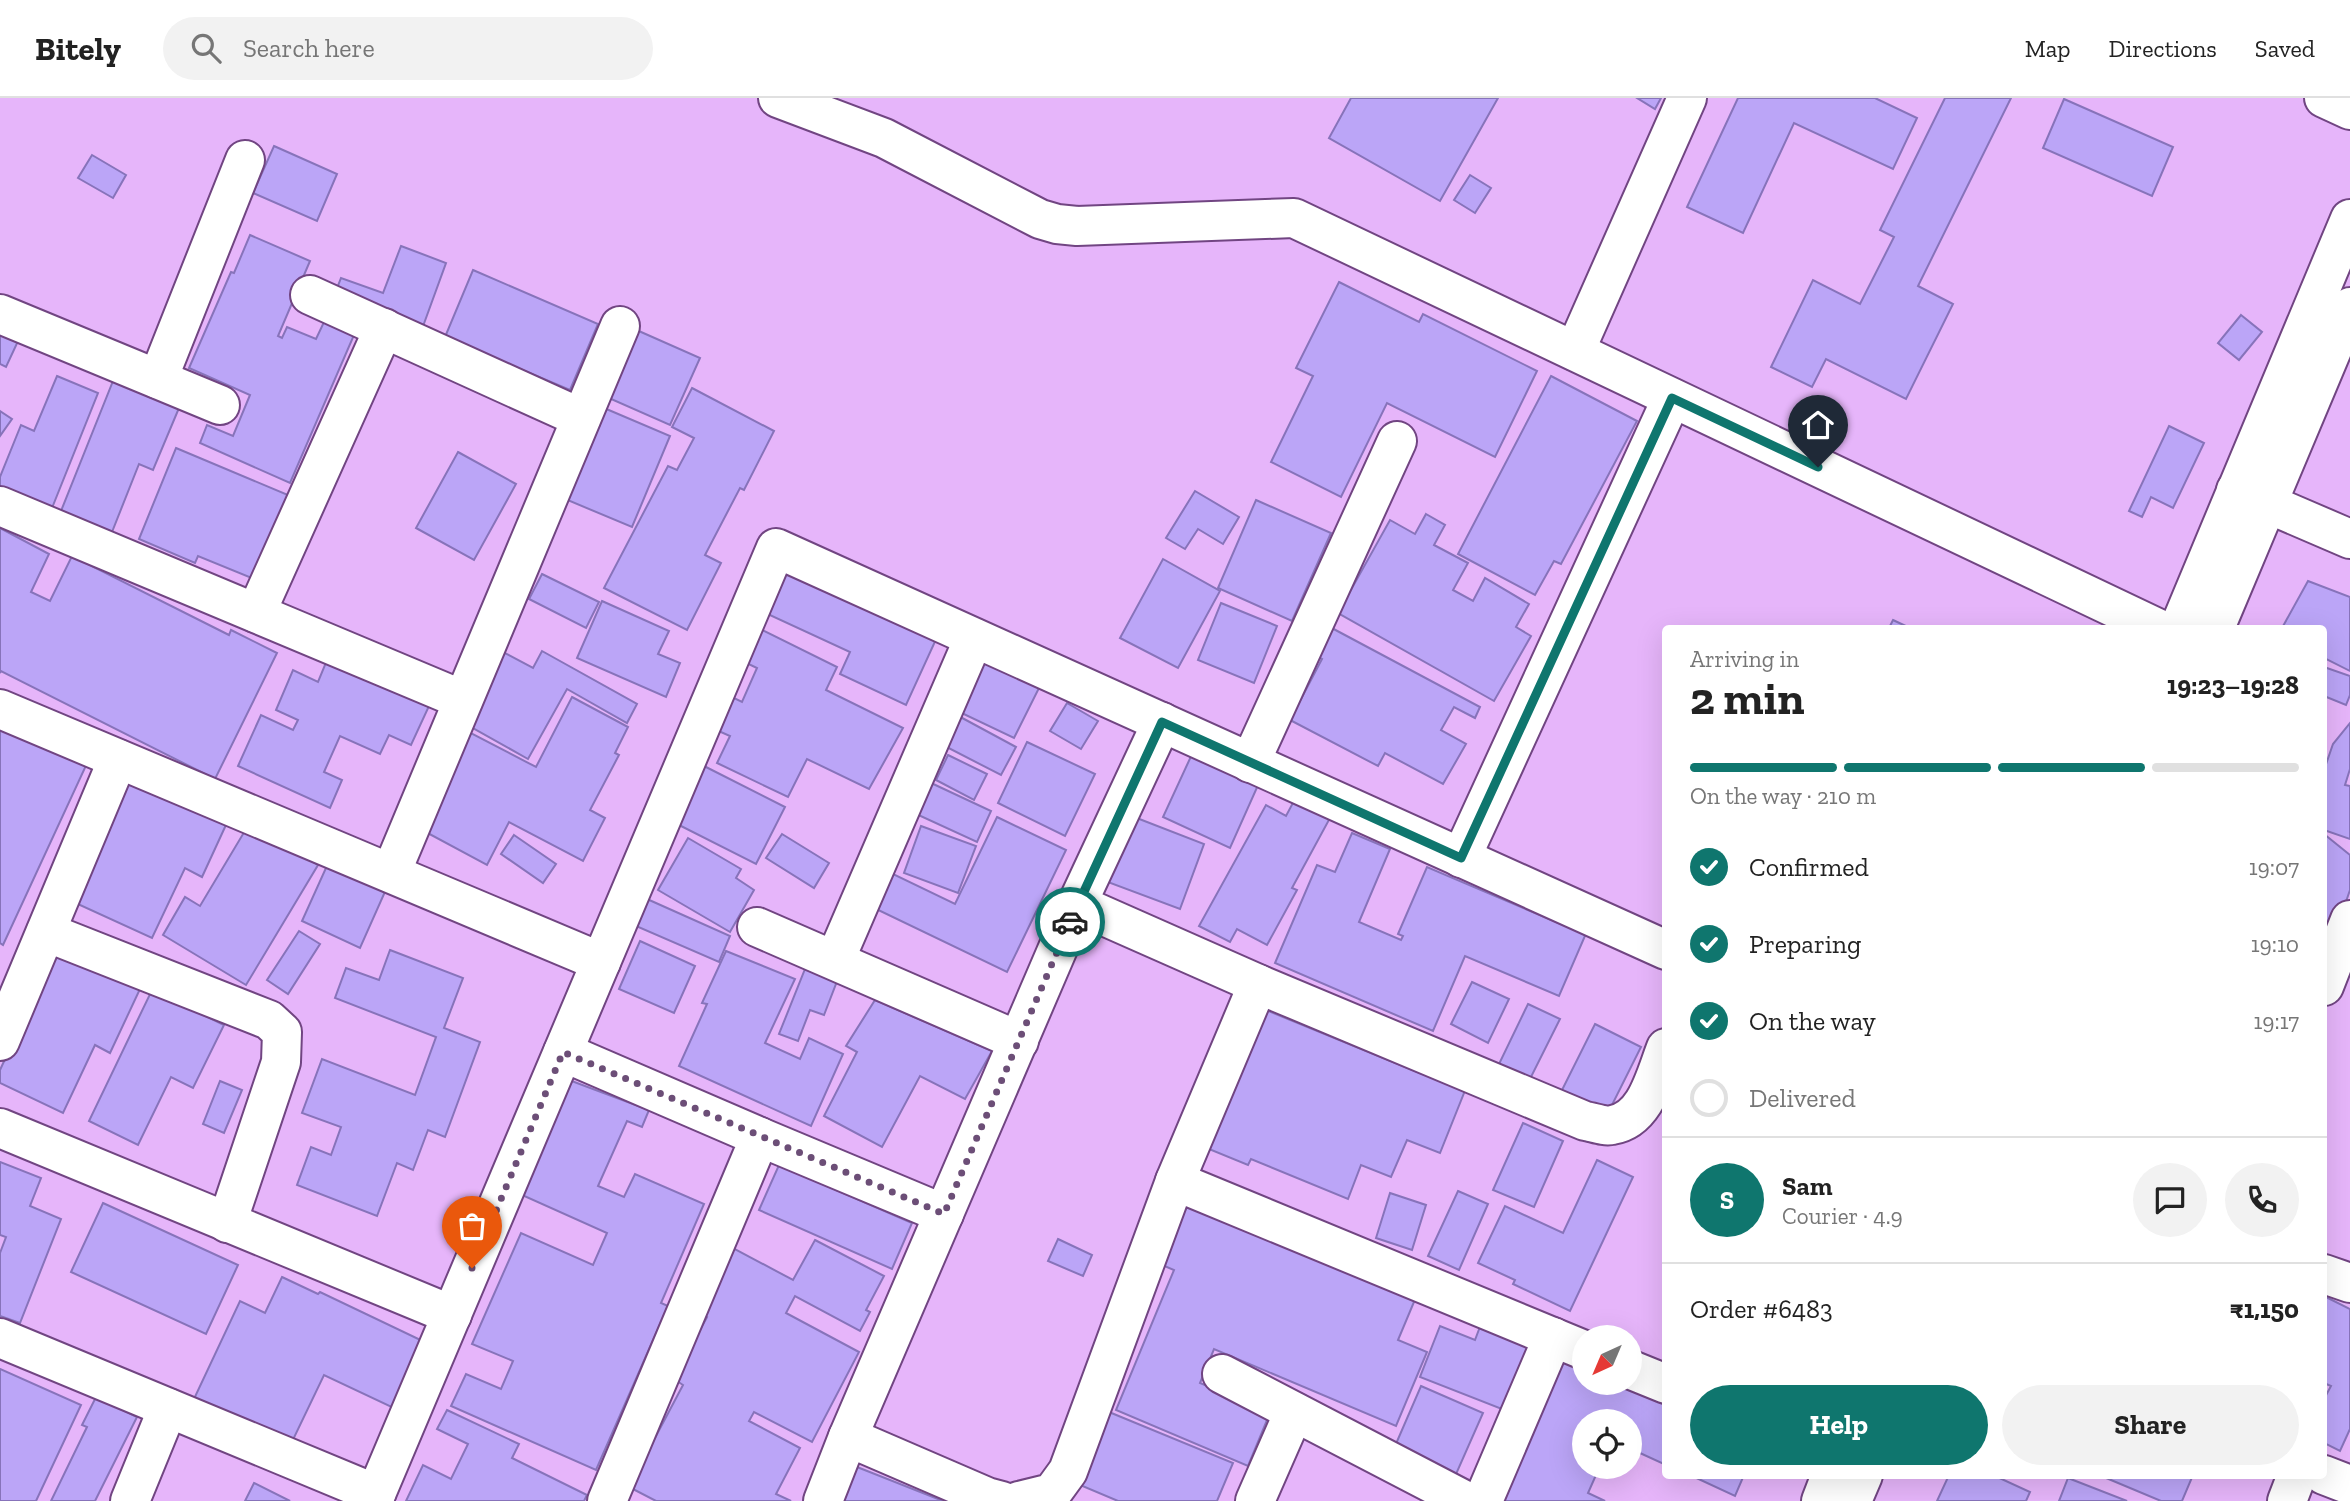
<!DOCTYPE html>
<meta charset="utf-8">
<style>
:root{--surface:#fff;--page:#f2f2f2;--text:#222;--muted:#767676;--line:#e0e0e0;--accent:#0f766e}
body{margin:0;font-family:"Zilla Slab",serif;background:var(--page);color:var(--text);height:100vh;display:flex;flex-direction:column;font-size:26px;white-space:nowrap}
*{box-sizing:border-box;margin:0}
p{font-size:23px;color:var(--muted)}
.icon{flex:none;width:38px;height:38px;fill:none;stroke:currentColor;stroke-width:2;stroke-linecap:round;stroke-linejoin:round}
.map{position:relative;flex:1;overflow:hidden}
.side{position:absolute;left:1662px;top:527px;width:665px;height:854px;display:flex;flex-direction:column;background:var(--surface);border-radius:7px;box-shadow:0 7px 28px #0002}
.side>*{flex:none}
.needle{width:46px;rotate:224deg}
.buttons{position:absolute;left:1572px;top:1227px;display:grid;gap:14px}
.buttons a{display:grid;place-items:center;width:70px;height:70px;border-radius:50%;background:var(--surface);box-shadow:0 7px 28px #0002;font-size:35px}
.pin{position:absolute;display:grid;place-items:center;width:60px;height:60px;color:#fff;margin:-72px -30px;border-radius:50% 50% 50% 0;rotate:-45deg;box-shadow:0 0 7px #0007}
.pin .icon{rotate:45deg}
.courier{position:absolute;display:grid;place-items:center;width:70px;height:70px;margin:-35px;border:5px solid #0f766e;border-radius:50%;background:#fff;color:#222;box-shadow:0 2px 9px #0007}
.headline em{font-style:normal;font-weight:700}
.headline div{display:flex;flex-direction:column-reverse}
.headline{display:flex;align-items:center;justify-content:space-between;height:119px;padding:0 28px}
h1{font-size:46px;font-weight:700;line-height:52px}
.bar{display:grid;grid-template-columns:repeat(4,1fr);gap:10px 7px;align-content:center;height:84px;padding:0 28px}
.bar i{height:9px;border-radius:5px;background:var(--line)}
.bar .on{background:var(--accent)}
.bar p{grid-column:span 4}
.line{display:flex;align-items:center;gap:18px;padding:0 28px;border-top:2px solid var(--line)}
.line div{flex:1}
.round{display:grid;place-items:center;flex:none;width:74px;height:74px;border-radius:37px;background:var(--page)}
ol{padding:0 28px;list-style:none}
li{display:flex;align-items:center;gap:21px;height:77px}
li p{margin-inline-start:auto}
li .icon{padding:7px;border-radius:50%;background:var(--accent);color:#fff;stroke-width:4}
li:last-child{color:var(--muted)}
li i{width:38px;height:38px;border:4px solid var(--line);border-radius:50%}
.button{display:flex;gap:14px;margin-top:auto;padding:14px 28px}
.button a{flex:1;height:80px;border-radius:42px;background:var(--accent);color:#fff;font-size:28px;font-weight:700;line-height:80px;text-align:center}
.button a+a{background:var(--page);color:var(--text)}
header{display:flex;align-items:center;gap:42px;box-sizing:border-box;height:98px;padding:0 35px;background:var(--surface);border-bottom:2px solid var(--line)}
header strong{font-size:33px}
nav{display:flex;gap:38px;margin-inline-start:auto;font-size:24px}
.search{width:490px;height:63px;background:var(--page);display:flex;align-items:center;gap:18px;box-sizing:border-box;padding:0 24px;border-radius:38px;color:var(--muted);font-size:26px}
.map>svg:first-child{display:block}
</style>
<header>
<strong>Bitely</strong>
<div class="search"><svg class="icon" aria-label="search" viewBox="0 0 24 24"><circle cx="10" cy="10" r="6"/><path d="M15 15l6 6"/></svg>Search here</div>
<nav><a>Map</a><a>Directions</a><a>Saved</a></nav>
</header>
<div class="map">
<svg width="2350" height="1403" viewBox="0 0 2350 1403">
<rect width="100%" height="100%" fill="#e6b5fa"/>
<g fill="#bba5f7" stroke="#8773ba" stroke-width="2">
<polygon points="1351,0 1498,0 1440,103 1329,40"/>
<polygon points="1637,0 1661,0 1655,11"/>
<polygon points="1738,0 1875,0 1917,20 1893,71 1794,25 1743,135 1687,109"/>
<polygon points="1945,0 2011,0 1918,188 1953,206 1906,301 1826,261 1812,289 1771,269 1813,182 1860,206 1894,139 1880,132"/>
<polygon points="2064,1 2173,49 2152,98 2043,50"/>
<polygon points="274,48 337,76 317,123 253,95"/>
<polygon points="92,57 126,77 113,100 78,80"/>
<polygon points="1470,77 1491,90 1475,115 1454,102"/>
<polygon points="250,137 310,163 278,238 282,240 287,229 316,241 324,224 354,237 290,385 200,345 207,327 233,338 250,297 189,270 231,174 234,175"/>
<polygon points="401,148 446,165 422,231 334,198 341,180 383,195"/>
<polygon points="473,172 598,226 570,292 445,239"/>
<polygon points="1339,184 1419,224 1423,216 1537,273 1495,359 1387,305 1341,399 1271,364 1313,278 1296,270"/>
<polygon points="2241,217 2262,234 2239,262 2218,245"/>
<polygon points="632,230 700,260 670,327 602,297"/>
<polygon points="0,233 19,241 6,269 0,266"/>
<polygon points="57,278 98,295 52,410 0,389 0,379 21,327 34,333"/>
<polygon points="1551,278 1637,323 1561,466 1554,463 1535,497 1458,456"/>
<polygon points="113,283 179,310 153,372 139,366 112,434 61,413"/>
<polygon points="692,290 774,333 744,392 740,390 705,457 721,465 687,532 604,490 668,368 677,372 694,340 672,329"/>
<polygon points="597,307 670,338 632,429 558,398"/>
<polygon points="0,313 12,321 0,338"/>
<polygon points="2169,328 2204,345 2173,410 2151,399 2142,419 2129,413"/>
<polygon points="176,350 288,397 254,481 198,458 195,465 139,441"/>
<polygon points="458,354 516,386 474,462 416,430"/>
<polygon points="1195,393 1239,419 1223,446 1198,431 1185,451 1166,440"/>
<polygon points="1256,402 1331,435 1292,523 1218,490"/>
<polygon points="1426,416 1445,427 1434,447 1468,465 1453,492 1473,503 1485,480 1529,506 1516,529 1531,538 1494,603 1338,515 1390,422 1415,436"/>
<polygon points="0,430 49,456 31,494 50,503 72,458 229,537 231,532 277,555 215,681 1,573 0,575"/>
<polygon points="1163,461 1220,493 1178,570 1120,540"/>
<polygon points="783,465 938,537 906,607 840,576 850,554 761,513"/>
<polygon points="542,476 599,504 586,530 529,501"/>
<polygon points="2308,483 2350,499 2350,573 2324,560 2324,530 2282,530"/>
<polygon points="602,503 669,533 658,556 680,565 666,599 577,560"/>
<polygon points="1221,505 1277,528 1254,585 1198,562"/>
<polygon points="1893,522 1910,530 1889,530"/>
<polygon points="752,527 837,569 826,592 903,630 869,691 807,661 788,699 717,665 730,638 714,631 730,598 742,604 757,570 736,560"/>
<polygon points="1328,528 1480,609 1475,620 1454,609 1441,632 1466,646 1443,686 1385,655 1378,668 1290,622 1322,561 1313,557"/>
<polygon points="542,553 637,606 627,625 567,591 528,661 464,625 503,554 533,570"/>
<polygon points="975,557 1040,588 1014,640 949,609"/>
<polygon points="327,562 429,608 411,647 389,637 380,656 340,638 324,674 342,682 330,710 238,668 261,617 293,632 298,622 276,612 293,572 318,584"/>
<polygon points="2324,569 2350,578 2350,597 2346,607 2324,598"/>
<polygon points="572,599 628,629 615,655 619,657 590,712 605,720 583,763 509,724 487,767 422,732 469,634 536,669"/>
<polygon points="1067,605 1098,623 1081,651 1050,633"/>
<polygon points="953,615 1016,649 1001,677 937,644"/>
<polygon points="0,619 89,661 3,847 0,845"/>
<polygon points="2350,625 2350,671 2345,687 2350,688 2350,741 2324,732 2324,672 2333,646"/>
<polygon points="1027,644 1095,676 1065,738 998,705"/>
<polygon points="1193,654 1259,685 1230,750 1163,719"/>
<polygon points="948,657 987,676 974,702 936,682"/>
<polygon points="704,668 785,709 756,766 675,725"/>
<polygon points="126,679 231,716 202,779 185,770 152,840 69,802"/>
<polygon points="929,684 991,713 977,744 914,715"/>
<polygon points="1295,701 1330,720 1292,790 1297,792 1267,847 1237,831 1230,844 1199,828 1266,707 1286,718"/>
<polygon points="1129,717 1204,746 1180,811 1105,783"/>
<polygon points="997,719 1066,752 1007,874 872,809 889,774 955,806"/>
<polygon points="249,726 318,767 246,887 163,837 185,799 200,808"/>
<polygon points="921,728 976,748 958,795 904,775"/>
<polygon points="1352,735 1390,751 1359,824 1401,842 1403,838 1398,836 1427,769 1563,827 1568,814 1591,824 1559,898 1465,858 1433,933 1275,865 1317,767 1335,774"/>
<polygon points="782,736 829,765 814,790 766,760"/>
<polygon points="2324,736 2350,757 2350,792 2340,821 2334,829 2324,826"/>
<polygon points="514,737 556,766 543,785 501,756"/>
<polygon points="688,740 741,771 736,780 754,792 730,834 658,792"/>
<polygon points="330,761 388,787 360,850 302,823"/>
<polygon points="647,801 730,838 719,864 636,828"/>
<polygon points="299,833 320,846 288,896 267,882"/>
<polygon points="640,843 695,868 674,915 619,891"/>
<polygon points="390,852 463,880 444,930 480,944 445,1039 428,1032 413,1072 397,1065 377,1118 297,1087 311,1049 331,1057 341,1029 302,1015 322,961 415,997 436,939 335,900 346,870 379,882"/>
<polygon points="726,853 795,881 765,945 800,961 809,940 843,956 811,1028 679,968 707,906 702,905"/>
<polygon points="54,855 109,880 110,877 140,891 110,955 95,947 63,1015 0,985 0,972"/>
<polygon points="807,866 839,878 824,917 810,912 798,943 779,936"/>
<polygon points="1472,884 1509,901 1488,945 1451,926"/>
<polygon points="152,892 224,927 193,990 171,979 138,1047 89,1023"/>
<polygon points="875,902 992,953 965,1001 920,978 882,1049 824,1018 857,954 846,948"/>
<polygon points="1528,906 1560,921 1530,981 1499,966"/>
<polygon points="1261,910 1422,976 1426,967 1468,985 1440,1055 1407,1042 1391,1079 1361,1067 1348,1101 1251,1061 1248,1067 1204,1049"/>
<polygon points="1595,926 1641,949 1606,1019 1560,996"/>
<polygon points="569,982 649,1012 642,1029 627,1023 598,1088 624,1099 635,1076 704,1106 661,1205 668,1208 596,1372 451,1308 466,1276 501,1291 513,1263 472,1246 521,1135 593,1167 607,1135 522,1097"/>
<polygon points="220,983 242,992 224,1035 203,1026"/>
<polygon points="1523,1025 1563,1043 1534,1109 1493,1092"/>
<polygon points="1597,1062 1633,1079 1570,1213 1513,1186 1515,1182 1478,1165 1505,1108 1563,1135"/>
<polygon points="0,1064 41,1080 30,1108 61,1121 20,1225 0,1218 0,1155 6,1139 0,1137"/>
<polygon points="779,1067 912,1125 892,1171 759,1112"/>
<polygon points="1185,1093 1419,1192 1398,1242 1427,1254 1396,1328 1214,1251 1200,1285 1270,1315 1248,1368 1116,1312 1174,1172 1155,1164"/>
<polygon points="1458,1093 1488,1106 1459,1172 1428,1158"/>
<polygon points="1390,1095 1426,1107 1412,1152 1376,1140"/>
<polygon points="103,1105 238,1167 206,1236 71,1174"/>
<polygon points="1058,1141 1092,1157 1083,1178 1048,1163"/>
<polygon points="815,1142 884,1178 866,1212 870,1214 860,1233 795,1198 786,1215 859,1254 812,1344 754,1314 749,1323 800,1350 776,1396 791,1403 656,1403 629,1389 683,1287 674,1281 707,1219 699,1214 733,1150 793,1182"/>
<polygon points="282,1179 318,1196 320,1194 431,1247 400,1313 324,1277 290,1348 193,1303 240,1203 265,1215"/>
<polygon points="2324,1198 2350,1211 2350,1331 2340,1353 2324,1345 2324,1301 2331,1288 2324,1285"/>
<polygon points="1481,1226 1538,1248 1512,1315 1420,1279 1440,1228 1475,1242"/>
<polygon points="1559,1249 1584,1261 1584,1284 1629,1284 1666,1297 1666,1367 1629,1350 1629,1323 1584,1323 1584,1368 1600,1368 1588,1395 1605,1403 1491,1403"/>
<polygon points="0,1271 81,1307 36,1403 0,1403"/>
<polygon points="1421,1288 1483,1315 1453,1383 1392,1355"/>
<polygon points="96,1299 137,1319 95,1403 51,1403 87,1329 82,1327"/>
<polygon points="447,1312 519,1346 512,1360 587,1397 584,1403 406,1403 423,1367 451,1381 468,1346 437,1331"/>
<polygon points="1109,1314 1233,1365 1217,1403 1118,1403 1080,1387"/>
<polygon points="852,1367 943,1403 837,1403"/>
<polygon points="1690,1377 1744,1377 1735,1398"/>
<polygon points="1949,1377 1993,1377 2030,1394 2026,1403 1937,1403"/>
<polygon points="2099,1377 2193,1377 2182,1403 2161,1403"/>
<polygon points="2068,1380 2127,1403 2059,1403"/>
<polygon points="254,1385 290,1403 245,1403"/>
</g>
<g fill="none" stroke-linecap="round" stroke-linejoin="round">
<g stroke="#714582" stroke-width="42">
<g id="street">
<polyline points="778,0 884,40 1040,121 1057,126 1077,128 1294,120 2157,530"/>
<polyline points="2324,0 2350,12"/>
<polyline points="310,197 581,320"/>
<polyline points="0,216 220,307"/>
<polyline points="1575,253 1687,0"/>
<polyline points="158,281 245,62"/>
<polyline points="2236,392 2350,441"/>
<polyline points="0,408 463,602"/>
<polyline points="256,515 384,230"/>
<polyline points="0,611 601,864"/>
<polyline points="1250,665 1397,343"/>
<polyline points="1461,760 1672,300"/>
<polyline points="391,775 620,228"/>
<polyline points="1077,806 1162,624"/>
<polyline points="757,829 1019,943"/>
<polyline points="46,834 269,922 282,934 281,964 227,1125"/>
<polyline points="835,862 974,540"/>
<path d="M1258,886L1585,1023C1593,1024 1604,1029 1612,1027C1646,1022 1655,978 1666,950"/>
<polyline points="2324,888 2350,822"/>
<polyline points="0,943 118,661"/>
<polyline points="563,954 760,1039 607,1403"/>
<polyline points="0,1030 452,1217"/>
<polyline points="760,1039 944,1116"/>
<polyline points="2324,1176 2350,1185"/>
<polyline points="0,1240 376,1396"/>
<polyline points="1629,1271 1666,1286"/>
<polyline points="1222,1276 1466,1403"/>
<polyline points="848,1339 1077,806 1258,886 1175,1083"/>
<polyline points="2324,1377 2350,1387"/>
<polyline points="130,1403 168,1310"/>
<polyline points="373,1403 776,450 1666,852"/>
<polyline points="823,1403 848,1339 987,1399 1002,1403"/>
<polyline points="1019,1403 1052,1395 1068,1373 1175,1083 1584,1252"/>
<polyline points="1255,1403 1294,1314"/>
<polyline points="1483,1403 1553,1239"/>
<polyline points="2287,1403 2297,1377"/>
</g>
</g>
<g stroke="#714582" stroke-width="42">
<g id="secondary">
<polyline points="2179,530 2350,121"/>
<polyline points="2215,530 2350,209"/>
<polyline points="1821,1403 1831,1377"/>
<polyline points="1852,1403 1863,1377"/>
</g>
</g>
<use href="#street" stroke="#fff" stroke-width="38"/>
<use href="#secondary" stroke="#fff" stroke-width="38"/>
</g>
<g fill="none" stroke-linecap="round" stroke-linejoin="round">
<polyline stroke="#6c4e77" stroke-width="7" stroke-dasharray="0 12.6" points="472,1170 563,954 944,1116 1070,824"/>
<polyline stroke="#0f766e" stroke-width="9" points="1070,824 1162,624 1461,760 1672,300 1818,369"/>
</g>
</svg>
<div class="buttons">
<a><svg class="needle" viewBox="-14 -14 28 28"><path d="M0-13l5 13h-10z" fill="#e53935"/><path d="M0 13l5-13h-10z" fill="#767676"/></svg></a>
<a><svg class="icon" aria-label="locate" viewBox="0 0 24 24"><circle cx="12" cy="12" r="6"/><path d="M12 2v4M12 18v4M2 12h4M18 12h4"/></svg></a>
</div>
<div class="pin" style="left:472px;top:1170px;background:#ea580c"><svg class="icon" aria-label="bag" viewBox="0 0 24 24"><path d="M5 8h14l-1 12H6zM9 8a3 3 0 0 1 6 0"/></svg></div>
<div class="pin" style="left:1818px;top:369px;background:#1f2937"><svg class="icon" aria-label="home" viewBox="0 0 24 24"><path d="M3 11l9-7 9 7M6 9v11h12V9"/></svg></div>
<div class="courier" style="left:1070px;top:824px"><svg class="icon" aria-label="car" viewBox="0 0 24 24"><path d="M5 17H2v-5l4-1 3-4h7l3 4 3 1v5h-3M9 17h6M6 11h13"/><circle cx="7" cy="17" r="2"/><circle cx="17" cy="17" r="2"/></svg></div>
<section class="side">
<div class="headline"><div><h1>2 min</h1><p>Arriving in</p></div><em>19:23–19:28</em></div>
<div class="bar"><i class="on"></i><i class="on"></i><i class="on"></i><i></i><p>On the way · 210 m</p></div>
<ol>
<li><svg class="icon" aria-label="check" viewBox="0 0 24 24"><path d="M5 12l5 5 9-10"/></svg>Confirmed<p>19:07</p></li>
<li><svg class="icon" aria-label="check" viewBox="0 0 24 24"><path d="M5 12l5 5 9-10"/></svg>Preparing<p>19:10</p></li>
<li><svg class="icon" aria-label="check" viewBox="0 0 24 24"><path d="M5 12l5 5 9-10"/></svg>On the way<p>19:17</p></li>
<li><i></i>Delivered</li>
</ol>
<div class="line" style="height:126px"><b class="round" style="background:var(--accent);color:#fff">S</b><div><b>Sam</b><p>Courier · 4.9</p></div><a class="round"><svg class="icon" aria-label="chat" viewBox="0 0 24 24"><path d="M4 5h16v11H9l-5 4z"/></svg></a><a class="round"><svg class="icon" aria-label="phone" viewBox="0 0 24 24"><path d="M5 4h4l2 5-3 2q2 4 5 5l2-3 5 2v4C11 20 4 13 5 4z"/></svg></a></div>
<div class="line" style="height:91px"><div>Order #6483</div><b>₹1,150</b></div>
<div class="button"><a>Help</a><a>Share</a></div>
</section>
</div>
